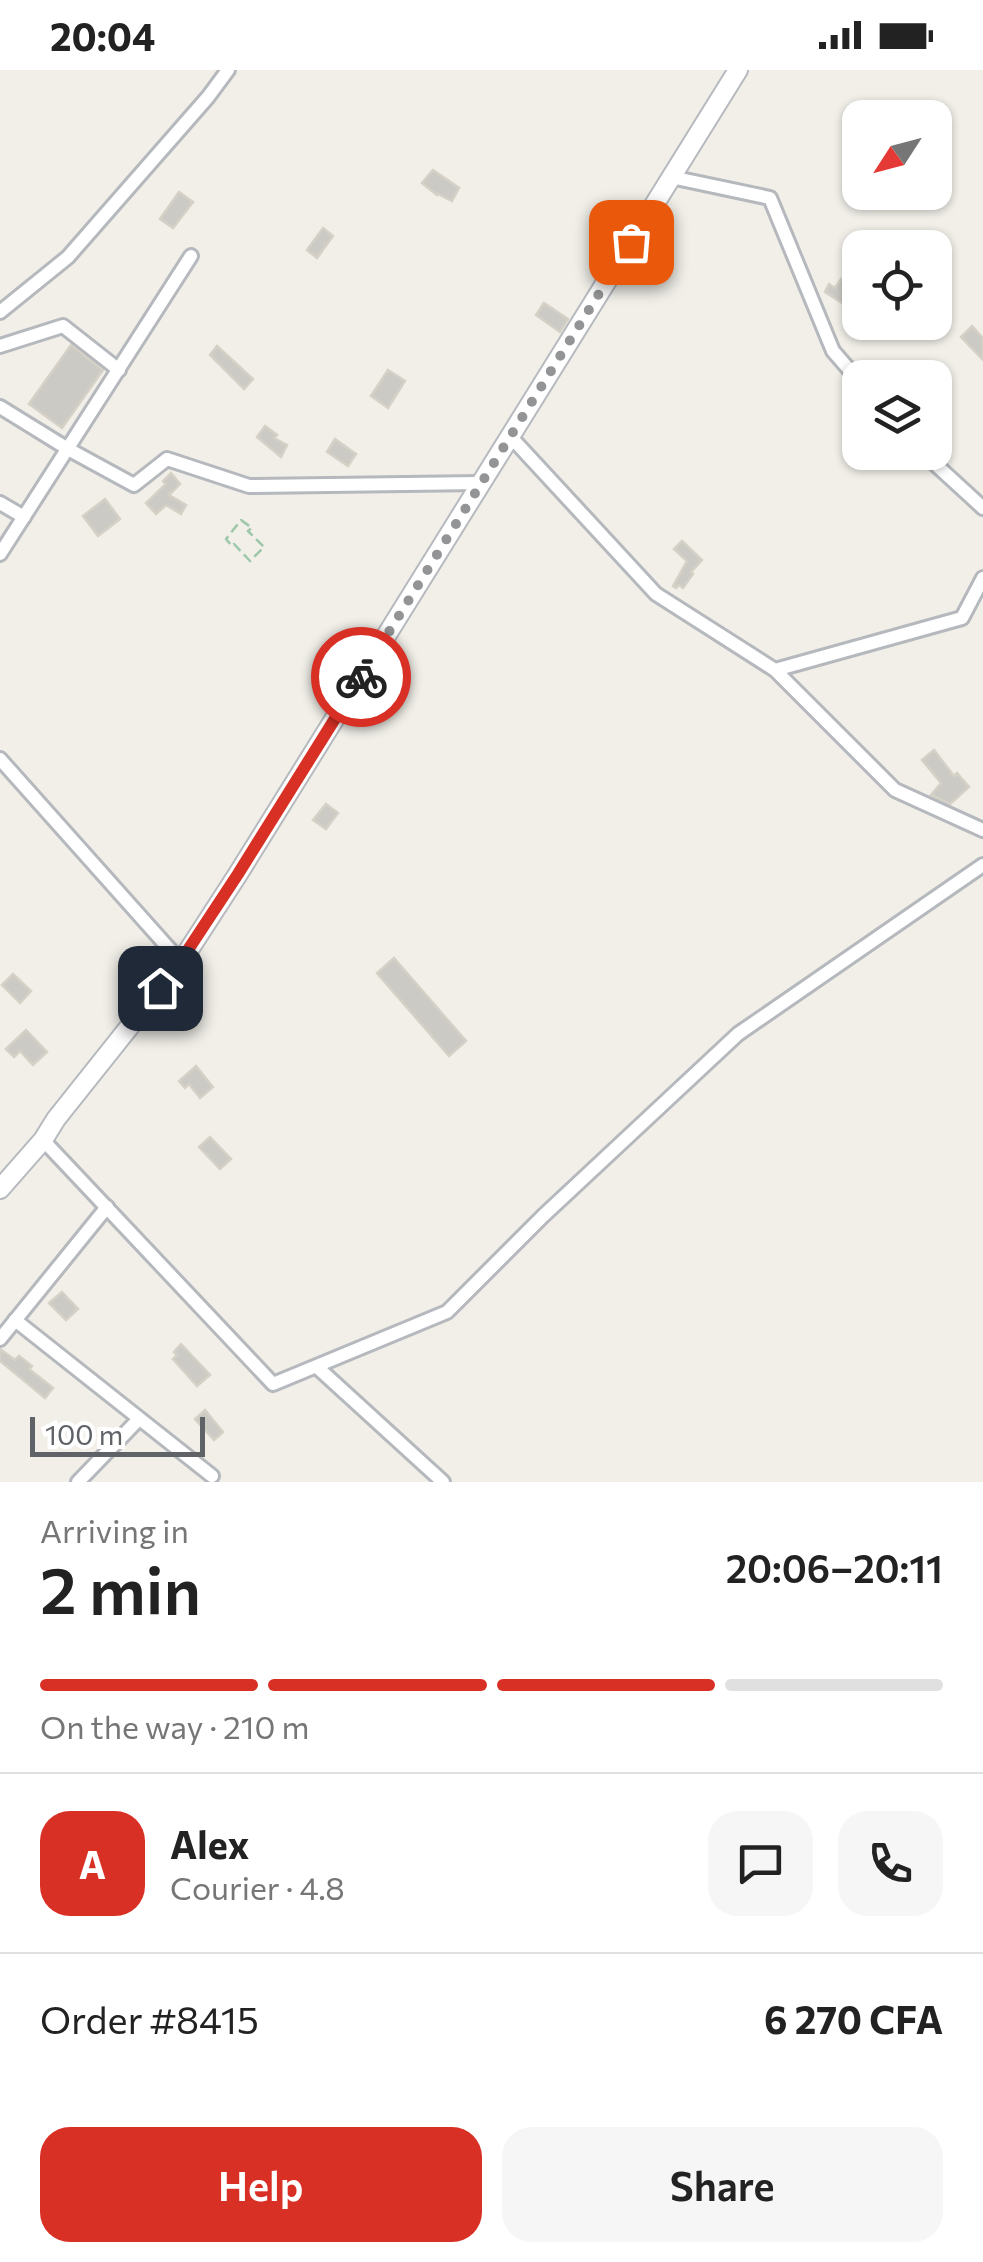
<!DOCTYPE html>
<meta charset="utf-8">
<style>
:root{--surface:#fff;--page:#f6f6f6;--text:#222;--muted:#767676;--line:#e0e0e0;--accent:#d93025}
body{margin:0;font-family:Commissioner,sans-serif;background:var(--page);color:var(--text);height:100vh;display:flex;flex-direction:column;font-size:38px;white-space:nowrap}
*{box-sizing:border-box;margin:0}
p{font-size:32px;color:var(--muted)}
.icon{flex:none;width:55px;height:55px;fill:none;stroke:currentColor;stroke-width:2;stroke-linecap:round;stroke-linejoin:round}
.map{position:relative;height:1412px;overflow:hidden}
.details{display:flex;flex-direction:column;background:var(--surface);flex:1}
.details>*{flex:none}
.needle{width:65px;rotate:234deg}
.buttons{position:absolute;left:842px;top:30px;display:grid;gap:20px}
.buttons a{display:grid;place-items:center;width:110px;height:110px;border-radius:20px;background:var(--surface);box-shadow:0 2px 8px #0004;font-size:50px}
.scale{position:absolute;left:30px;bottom:25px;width:175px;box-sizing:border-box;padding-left:10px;border:5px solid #5f6368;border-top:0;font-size:28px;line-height:35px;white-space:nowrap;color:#5f6368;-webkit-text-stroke:8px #fff;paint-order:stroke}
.pin{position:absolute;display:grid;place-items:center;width:85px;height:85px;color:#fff;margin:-42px;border-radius:20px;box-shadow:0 5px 15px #0006}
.courier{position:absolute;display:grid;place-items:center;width:100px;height:100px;margin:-50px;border:8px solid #d93025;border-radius:50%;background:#fff;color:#222;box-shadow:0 2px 12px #0007}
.overview em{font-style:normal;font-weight:600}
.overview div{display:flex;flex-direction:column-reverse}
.overview{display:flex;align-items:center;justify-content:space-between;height:170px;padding:0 40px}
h1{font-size:65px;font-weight:600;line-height:75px}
.bar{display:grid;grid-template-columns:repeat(4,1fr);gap:15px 10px;align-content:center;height:120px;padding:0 40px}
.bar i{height:12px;border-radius:8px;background:var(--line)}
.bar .on{background:var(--accent)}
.bar p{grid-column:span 4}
.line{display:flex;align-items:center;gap:25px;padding:0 40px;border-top:2px solid var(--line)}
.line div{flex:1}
.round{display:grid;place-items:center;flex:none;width:105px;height:105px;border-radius:30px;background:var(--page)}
.cta{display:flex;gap:20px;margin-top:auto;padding:20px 40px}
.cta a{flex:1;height:115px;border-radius:30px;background:var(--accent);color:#fff;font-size:40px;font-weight:600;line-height:115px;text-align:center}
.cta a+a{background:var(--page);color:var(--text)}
.status{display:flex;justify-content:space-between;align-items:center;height:70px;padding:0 50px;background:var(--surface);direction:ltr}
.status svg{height:28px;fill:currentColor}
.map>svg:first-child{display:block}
</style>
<div class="status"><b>20:04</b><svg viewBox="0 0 49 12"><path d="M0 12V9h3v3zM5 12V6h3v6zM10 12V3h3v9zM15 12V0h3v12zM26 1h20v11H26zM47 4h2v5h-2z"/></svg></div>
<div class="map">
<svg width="983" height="1412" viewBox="0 0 983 1412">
<rect width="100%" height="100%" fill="#f1efe8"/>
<g fill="#cccac5" stroke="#d6d1c6" stroke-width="2.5">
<polygon points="433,100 459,118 452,131 438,124 437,125 422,113"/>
<polygon points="179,122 193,132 173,158 160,149"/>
<polygon points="323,158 333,166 317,188 307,180"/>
<polygon points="841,209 860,222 854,231 859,234 855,241 825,222 829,214 835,218"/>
<polygon points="544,233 568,249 560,262 536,245"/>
<polygon points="972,256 983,268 983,290 961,267"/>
<polygon points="71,275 103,300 62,358 29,334"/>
<polygon points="217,276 253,309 244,319 210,285"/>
<polygon points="388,300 405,311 388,338 371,326"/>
<polygon points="265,356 277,365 274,368 287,375 281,387 257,367"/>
<polygon points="335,369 356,384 348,396 327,382"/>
<polygon points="171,403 180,414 169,425 186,435 181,444 166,435 156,444 146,433 166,414 163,411"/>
<polygon points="105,429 120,449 98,466 83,446"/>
<polygon points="682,471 702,490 691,502 693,504 683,518 679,515 676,518 673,516 687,491 674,479"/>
<polygon points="934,680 954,706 957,703 969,717 950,734 931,725 941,713 922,690"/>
<polygon points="326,734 338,743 326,759 313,750"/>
<polygon points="394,888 466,971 449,986 377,903"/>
<polygon points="13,904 31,921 20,933 2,915"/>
<polygon points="26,960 47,982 33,995 20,981 14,987 6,979"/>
<polygon points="196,996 213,1017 200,1028 189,1014 185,1018 179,1011"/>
<polygon points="210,1067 231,1089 220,1099 199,1077"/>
<polygon points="62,1222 78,1239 66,1250 49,1233"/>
<polygon points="181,1274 210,1305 197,1316 173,1289 177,1285 174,1282"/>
<polygon points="0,1279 15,1290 19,1286 32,1296 29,1299 53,1318 45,1328 0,1291"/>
<polygon points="205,1340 223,1362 214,1370 195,1349"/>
</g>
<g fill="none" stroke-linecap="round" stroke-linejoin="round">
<g stroke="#b5b8bc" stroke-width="18">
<g id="street">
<polyline points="671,107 770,128 833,281 860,312"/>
<polyline points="0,242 68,187 208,27 228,0"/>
<polyline points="0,276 63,256 119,300"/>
<polyline points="0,337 68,379 134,415 167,389 249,416 481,413"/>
<polyline points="510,366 656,524 775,600 962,548 983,508"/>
<polyline points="922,382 983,438"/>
<polyline points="0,433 24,447"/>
<polyline points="0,484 191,186"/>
<polyline points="775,600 895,720 983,760"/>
<polyline points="0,689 181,892"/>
<polyline points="43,1070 273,1314 447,1242 543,1146 738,964 983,795"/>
<polyline points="15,1250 212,1406"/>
<polyline points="0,1269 107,1137"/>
<polyline points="317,1297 443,1412"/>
<polyline points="78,1412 139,1349"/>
</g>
</g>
<g stroke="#b6babf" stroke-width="22">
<polyline id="secondary" points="0,1119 43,1070 56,1049 181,892 238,804 738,0"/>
</g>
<polygon stroke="#9cc7a9" stroke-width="2.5" stroke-dasharray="10 5" stroke-linecap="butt" points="241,450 252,458 248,461 264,477 250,491 234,474 232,476 226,469"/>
<use href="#street" stroke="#fff" stroke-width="12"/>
<use href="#secondary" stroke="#fff" stroke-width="18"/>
</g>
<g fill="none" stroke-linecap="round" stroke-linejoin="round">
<polyline stroke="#929495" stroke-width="10" stroke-dasharray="0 18" points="361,607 631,172"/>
<polyline stroke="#d93025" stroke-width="12" points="160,918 180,892 238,804 361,607"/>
</g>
</svg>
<div class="buttons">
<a><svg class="needle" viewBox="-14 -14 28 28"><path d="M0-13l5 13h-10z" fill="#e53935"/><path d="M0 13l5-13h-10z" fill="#767676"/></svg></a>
<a><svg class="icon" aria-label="locate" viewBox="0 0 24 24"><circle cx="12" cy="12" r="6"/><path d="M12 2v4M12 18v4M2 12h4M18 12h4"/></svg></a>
<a><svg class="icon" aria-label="layers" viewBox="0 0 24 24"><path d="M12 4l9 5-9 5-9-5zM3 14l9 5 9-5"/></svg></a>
</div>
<div class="scale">100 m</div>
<div class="pin" style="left:631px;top:172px;background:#ea580c"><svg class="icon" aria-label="bag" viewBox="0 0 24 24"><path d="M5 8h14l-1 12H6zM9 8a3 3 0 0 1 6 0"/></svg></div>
<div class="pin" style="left:160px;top:918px;background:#1f2937"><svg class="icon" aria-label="home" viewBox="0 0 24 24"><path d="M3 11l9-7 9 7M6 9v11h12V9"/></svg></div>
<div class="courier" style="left:361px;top:607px"><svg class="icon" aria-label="bike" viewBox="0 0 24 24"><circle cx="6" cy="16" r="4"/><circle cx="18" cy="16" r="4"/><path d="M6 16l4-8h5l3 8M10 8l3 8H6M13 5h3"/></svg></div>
</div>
<section class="details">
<div class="overview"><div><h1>2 min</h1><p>Arriving in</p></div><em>20:06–20:11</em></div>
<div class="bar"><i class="on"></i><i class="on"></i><i class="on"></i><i></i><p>On the way · 210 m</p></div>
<div class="line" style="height:180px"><b class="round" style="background:var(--accent);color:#fff">A</b><div><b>Alex</b><p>Courier · 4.8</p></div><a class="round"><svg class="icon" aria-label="chat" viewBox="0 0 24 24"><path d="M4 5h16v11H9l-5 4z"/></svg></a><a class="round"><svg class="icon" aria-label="phone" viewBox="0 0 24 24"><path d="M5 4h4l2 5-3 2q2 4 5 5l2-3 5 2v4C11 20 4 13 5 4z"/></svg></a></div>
<div class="line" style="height:130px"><div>Order #8415</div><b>6 270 CFA</b></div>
<div class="cta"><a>Help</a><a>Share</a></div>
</section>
